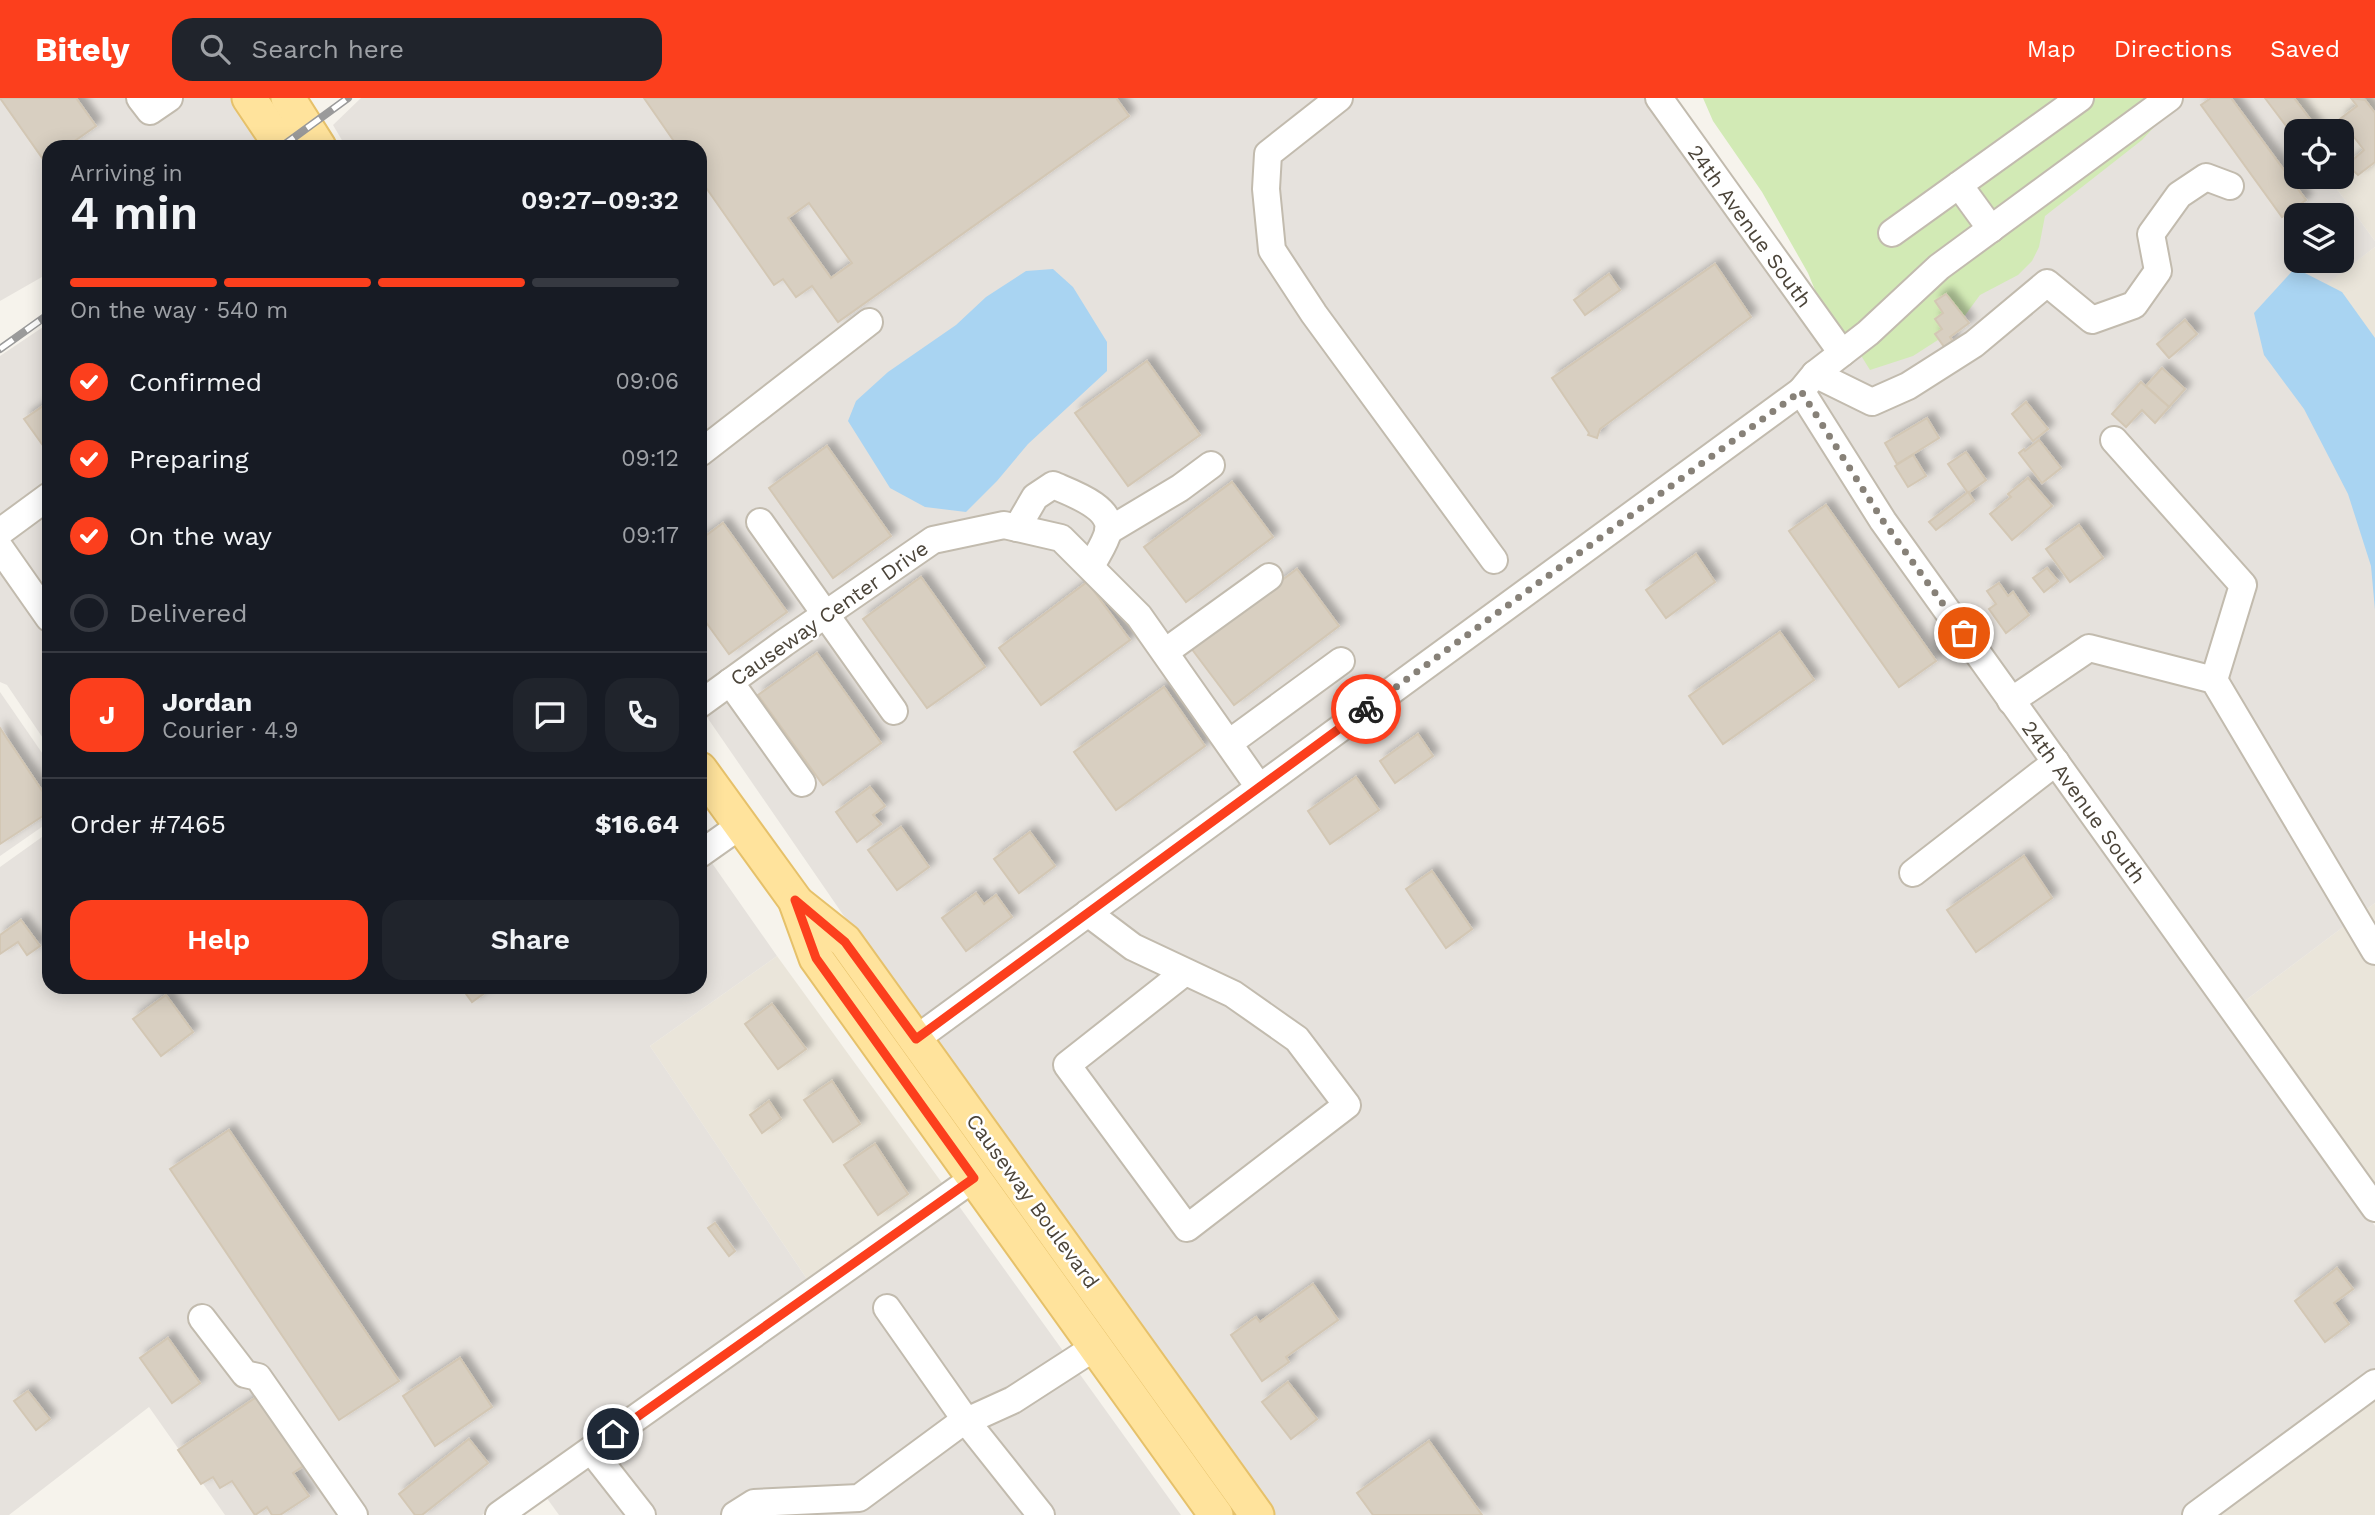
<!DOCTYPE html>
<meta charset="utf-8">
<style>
:root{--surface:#171b24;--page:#20242c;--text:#f1f3f6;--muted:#9ea1a6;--line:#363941;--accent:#fc3f1d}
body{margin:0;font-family:"Work Sans",sans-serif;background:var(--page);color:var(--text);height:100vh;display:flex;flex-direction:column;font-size:26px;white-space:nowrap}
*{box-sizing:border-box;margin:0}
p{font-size:23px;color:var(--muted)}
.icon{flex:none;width:38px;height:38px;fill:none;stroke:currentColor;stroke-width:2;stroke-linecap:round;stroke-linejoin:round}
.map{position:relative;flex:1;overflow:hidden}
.sheet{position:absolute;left:42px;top:42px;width:665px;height:854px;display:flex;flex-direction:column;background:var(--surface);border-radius:21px;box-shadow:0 4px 18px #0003}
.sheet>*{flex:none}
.fabs{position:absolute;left:2284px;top:21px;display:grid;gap:14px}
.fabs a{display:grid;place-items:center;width:70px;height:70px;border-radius:14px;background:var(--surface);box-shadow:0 4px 18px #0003;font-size:35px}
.pin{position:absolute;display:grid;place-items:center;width:60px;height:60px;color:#fff;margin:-30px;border:4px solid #fff;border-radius:50%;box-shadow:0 2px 7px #0007}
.courier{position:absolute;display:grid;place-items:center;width:70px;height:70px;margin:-35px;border:5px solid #fc3f1d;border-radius:50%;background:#fff;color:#222;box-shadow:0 2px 9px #0007}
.summary em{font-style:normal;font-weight:600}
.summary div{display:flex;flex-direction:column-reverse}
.summary{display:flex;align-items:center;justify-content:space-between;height:119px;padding:0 28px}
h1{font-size:46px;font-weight:600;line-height:52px}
.bar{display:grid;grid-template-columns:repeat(4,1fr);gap:10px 7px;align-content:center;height:84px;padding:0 28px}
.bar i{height:9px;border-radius:5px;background:var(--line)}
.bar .selected{background:var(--accent)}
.bar p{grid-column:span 4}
.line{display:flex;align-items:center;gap:18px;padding:0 28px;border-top:2px solid var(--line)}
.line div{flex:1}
.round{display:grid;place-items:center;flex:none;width:74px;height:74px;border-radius:21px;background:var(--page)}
ol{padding:0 28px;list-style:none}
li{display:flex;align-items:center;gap:21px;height:77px}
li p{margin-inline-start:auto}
li .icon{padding:7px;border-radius:50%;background:var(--accent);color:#fff;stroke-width:4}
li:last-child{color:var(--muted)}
li i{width:38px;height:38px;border:4px solid var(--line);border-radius:50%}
.button{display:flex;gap:14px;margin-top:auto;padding:14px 28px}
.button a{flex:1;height:80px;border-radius:21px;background:var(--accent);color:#fff;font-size:28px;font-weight:600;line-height:80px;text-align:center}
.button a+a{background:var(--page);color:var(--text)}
header{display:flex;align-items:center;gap:42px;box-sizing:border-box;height:98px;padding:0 35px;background:var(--accent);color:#fff}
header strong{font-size:33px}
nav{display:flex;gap:38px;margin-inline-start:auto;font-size:24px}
.search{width:490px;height:63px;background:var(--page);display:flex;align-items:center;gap:18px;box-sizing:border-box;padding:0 24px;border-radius:21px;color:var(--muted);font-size:26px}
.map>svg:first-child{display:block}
</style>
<header>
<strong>Bitely</strong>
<div class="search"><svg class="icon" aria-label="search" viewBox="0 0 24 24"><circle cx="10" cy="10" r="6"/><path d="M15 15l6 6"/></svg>Search here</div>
<nav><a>Map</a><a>Directions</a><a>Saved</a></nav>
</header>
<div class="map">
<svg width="2375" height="1417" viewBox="0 0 2375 1417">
<defs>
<filter id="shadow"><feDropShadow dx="6" dy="-6" stdDeviation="3.5" flood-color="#0004"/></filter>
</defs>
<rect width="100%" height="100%" fill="#f6f3ec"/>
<g fill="#eae5da">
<polygon points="2271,0 2375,0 2375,143 2328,79 2342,79 2342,33 2296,33"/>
<polygon points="2375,149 2375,337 2289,214"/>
<polygon points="2375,805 2375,1102 2242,905"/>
<polygon points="777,858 945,1089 809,1184 650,948"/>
<polygon points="2375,1295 2375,1417 2209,1417"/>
</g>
<g fill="#e6e2dd" fill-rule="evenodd">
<polygon points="0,0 234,0 266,49 49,49 49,175 0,203"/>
<polygon points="361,0 1653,0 1830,247 1800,286 919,927 700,609 700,49 346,49 333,27"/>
<path d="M2117,0H2271L2296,35V79H2328L2375,143V149L2289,215L2375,337V805L2242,905L2052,643L1810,294ZM2296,117H2342V163H2296Z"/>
<polygon points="49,225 49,649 7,587 0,584 0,258"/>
<polygon points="1796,309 2375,1128 2375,1276 2182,1417 1250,1417 915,949"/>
<polygon points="0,594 49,665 49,724 0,758"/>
<polygon points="49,734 49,889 700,889 700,748 777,858 650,948 809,1184 482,1417 225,1417 149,1309 9,1417 0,1417 0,769"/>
<polygon points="956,1104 1181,1417 559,1417 546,1399"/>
</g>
<polygon fill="#d2eab5" points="1703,0 2181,0 2142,42 2045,118 2039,149 2032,163 2018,177 1980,197 1955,231 1913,258 1870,272 1852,243 1819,202 1808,175 1762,94 1713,23"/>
<g fill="#a9d4f2">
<polygon points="2295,170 2342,194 2375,240 2375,512 2371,468 2348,396 2304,311 2264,257 2254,215"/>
<polygon points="1053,171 1073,189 1107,244 1107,273 1028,346 997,383 966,414 925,409 890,390 848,323 856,303 888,274 956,227 986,199 1026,173"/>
</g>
<g fill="#d8cfc1" stroke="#d3c7b4" stroke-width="2" fill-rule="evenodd" filter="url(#shadow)">
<polygon points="0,0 76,0 96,28 66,49 49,49 49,61 45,64"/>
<path d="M644,0H1116L1129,18L838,224L812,188L796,199L783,181L774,187L700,81V49H678ZM809,105L852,165L831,180L788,120Z"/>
<polygon points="2211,0 2231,0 2306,102 2282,119 2201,7"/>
<polygon points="2265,0 2294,0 2319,33 2296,33 2296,41"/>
<polygon points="2351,0 2365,2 2375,15 2375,64 2358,77 2347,67 2364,52 2340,21 2357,8"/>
<polygon points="1715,166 1751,219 1600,331 1597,340 1588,337 1589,335 1552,280"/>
<polygon points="1609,176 1620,192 1585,217 1574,202"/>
<polygon points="1946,196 1969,225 1950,239 1953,244 1945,250 1935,236 1942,231 1935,221 1943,215 1935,203"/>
<polygon points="2185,222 2197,236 2169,260 2157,246"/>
<polygon points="1147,263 1200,337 1128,388 1075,315"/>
<polygon points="2162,270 2185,291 2169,309 2146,288"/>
<polygon points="2141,284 2169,309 2155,325 2142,312 2126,329 2112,316"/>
<polygon points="49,304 49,356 24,321"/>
<polygon points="2026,304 2048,331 2033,343 2012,316"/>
<polygon points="1927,320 1939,340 1897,366 1885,345"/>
<polygon points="2039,342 2061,370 2042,385 2019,355 2024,351 2025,353"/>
<polygon points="827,348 891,438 833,480 769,390"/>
<polygon points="1966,354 1986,382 1968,395 1948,366"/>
<polygon points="1913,357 1926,378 1908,389 1895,368"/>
<polygon points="2028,380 2052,408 2012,442 1990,416 2011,399 2008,396"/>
<polygon points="1232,384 1273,439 1186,504 1144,449"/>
<polygon points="1968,394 1974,403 1936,432 1929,424"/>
<polygon points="1826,407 1936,563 1899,589 1789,433"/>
<polygon points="723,425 787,514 729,556 700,516 700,442"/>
<polygon points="2079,427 2103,460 2070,484 2046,451"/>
<polygon points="1696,456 1715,484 1666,520 1646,492"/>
<polygon points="2047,470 2058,483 2044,494 2033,480"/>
<polygon points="1297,471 1339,528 1234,607 1191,550"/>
<polygon points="921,479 985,569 927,610 863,521"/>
<polygon points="1087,484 1130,542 1041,607 999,550"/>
<polygon points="1999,485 2008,498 2013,494 2029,517 2006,535 1989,511 1996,506 1987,493"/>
<polygon points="1780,534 1814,582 1723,646 1689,598"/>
<polygon points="817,555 881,645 823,687 758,597"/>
<polygon points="1164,589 1205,648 1116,712 1074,654"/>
<polygon points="0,630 49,703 49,714 0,746"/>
<polygon points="1418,636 1433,658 1395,685 1380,663"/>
<polygon points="1356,679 1379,712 1330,746 1308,713"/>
<polygon points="870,689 885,708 873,717 881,726 857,744 836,714"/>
<polygon points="901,729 929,769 897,792 868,752"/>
<polygon points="1030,734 1055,768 1019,795 994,761"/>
<polygon points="2024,758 2052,800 1976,854 1947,812"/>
<polygon points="1432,773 1472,831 1446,850 1406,791"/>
<polygon points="976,795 984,806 996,797 1012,819 966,853 942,820"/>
<polygon points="21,822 40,848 27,857 18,844 0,856 0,837"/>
<polygon points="461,889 493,889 472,904"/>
<polygon points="166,897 193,934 161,958 133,921"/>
<polygon points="772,906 806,951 778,971 745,926"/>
<polygon points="832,983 860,1026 833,1044 804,1002"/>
<polygon points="769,1003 781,1021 762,1035 750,1017"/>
<polygon points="229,1032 399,1283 339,1322 170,1071"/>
<polygon points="875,1046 908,1096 878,1117 844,1067"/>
<polygon points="715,1125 735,1153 729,1158 708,1130"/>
<polygon points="2337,1170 2353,1191 2334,1205 2349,1226 2325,1244 2295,1203"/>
<polygon points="1313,1186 1338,1222 1286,1259 1289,1264 1262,1283 1231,1237 1256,1219 1260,1224"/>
<polygon points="168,1240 200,1285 172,1305 140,1260"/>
<polygon points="460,1260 492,1309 435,1348 403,1298"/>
<polygon points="1288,1284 1317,1321 1291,1341 1262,1304"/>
<polygon points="28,1293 50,1321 36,1332 14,1303"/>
<polygon points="258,1298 305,1367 293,1375 309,1398 280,1417 272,1417 267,1409 255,1417 232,1383 220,1390 213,1379 201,1386 178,1352"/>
<polygon points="469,1341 488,1365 422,1417 415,1417 399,1396"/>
<polygon points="1429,1343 1482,1417 1373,1417 1357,1395"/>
</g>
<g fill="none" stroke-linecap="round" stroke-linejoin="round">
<g stroke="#c2bbae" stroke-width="30">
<g id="minor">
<polyline points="140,0 150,13 169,0"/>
<polyline points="1339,0 1268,56 1266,91 1272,152 1314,216 1494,462"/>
<polyline points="1659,0 1842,255"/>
<polyline points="1959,87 1991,131"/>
<polyline points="1892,135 2080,0"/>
<polyline points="1815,276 1872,304 1908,288 1974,246 2047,185 2092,222 2134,207 2158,173 2151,136 2179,97 2206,79 2230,88"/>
<polyline points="1801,293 1883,423 2375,1110"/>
<polyline points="2114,342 2243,487 2214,582"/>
<polyline points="700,355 869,224"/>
<polyline points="760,424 894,613"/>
<path d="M1017,430L1035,399L1053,387C1071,395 1114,409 1108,434C1105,446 1096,458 1091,469"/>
<polyline points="1108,433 1180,390 1211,367"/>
<polyline points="0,434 49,398"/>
<polyline points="0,450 49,520"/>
<polyline points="1165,554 1269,479"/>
<polyline points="730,584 802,685"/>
<polyline points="2011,603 2089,550 2214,582 2375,853"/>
<polyline points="700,606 784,545 933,442 1004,427 1061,440 1139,518 1259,689"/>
<polyline points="1229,645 1341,563"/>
<polyline points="700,756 741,727"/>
<polyline points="1913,775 2056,664"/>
<polyline points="1088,815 1133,849 1233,896 1297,941 1347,1007 1187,1130 1067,967 1185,874"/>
<polyline points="916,941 1801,293 1815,276 1868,235 1939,169 2169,0"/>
<polyline points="887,1210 967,1324 1041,1417"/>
<polyline points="202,1220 245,1276 258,1279 354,1417"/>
<polyline points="591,1352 642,1417"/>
<polyline points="499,1417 974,1080"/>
<polyline points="735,1417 754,1405 859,1400 958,1327 1013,1302 1095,1249"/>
<polyline points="2196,1417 2375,1285"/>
</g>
</g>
<g stroke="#e6c16a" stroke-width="37">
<g id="major">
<polyline points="249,0 282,49"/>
<polyline points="288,0 319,49"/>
<polyline points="700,671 795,802 816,860 1216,1417"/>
<polyline points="796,804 845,843 1257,1417"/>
</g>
</g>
<use href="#minor" stroke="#fff" stroke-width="26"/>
<use href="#major" stroke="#ffe39c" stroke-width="33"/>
<g stroke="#9a9a9a" stroke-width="8">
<g id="rail">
<polyline points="281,49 348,0"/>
<polyline points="0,251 49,216"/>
</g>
</g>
<use href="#rail" stroke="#fff" stroke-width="5" stroke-dasharray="16" stroke-linecap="butt"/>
</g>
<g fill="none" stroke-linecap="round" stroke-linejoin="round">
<polyline stroke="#878178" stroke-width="7" stroke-dasharray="0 12.6" points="1366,611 1801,293 1883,423 1964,535"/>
<polyline stroke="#fc3f1d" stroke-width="9" points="613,1336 974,1080 816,860 795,802 845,844 916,941 1366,611"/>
</g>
<g text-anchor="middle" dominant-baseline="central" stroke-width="5" stroke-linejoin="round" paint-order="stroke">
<g font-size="21" fill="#4b4439" stroke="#fff">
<text transform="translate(1750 128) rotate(54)">24th Avenue South</text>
<text transform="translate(829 515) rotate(-35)">Causeway Center Drive</text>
<text transform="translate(2084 704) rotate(54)">24th Avenue South</text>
<text transform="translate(1033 1103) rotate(54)">Causeway Boulevard</text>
</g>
</g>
</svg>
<div class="fabs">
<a><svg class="icon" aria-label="locate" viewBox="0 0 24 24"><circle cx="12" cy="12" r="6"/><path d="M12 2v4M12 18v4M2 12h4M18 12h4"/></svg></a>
<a><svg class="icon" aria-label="layers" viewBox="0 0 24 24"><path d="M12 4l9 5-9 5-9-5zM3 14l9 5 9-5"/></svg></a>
</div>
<div class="pin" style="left:1964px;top:535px;background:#ea580c"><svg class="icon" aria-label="bag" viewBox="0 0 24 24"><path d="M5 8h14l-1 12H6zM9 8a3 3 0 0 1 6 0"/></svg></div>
<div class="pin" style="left:613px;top:1336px;background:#1f2937"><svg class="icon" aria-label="home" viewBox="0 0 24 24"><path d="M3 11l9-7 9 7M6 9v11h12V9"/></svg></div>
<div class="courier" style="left:1366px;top:611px"><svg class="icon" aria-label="bike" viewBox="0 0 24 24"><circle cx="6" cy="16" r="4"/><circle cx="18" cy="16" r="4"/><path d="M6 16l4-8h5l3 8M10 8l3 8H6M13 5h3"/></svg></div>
<section class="sheet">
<div class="summary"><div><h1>4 min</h1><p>Arriving in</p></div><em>09:27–09:32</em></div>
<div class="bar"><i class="selected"></i><i class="selected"></i><i class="selected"></i><i></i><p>On the way · 540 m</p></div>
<ol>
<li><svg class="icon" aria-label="check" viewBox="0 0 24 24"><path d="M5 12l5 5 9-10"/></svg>Confirmed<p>09:06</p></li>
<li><svg class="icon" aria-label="check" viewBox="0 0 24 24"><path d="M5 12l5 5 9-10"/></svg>Preparing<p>09:12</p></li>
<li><svg class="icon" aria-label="check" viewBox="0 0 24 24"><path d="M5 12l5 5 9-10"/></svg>On the way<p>09:17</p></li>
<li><i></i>Delivered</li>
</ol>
<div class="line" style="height:126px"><b class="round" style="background:var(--accent);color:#fff">J</b><div><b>Jordan</b><p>Courier · 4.9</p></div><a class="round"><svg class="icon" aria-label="chat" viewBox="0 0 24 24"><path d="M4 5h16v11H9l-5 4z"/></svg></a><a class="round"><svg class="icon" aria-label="phone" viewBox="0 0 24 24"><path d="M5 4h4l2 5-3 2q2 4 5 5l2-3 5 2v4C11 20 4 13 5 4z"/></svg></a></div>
<div class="line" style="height:91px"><div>Order #7465</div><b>$16.64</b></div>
<div class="button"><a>Help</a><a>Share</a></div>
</section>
</div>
